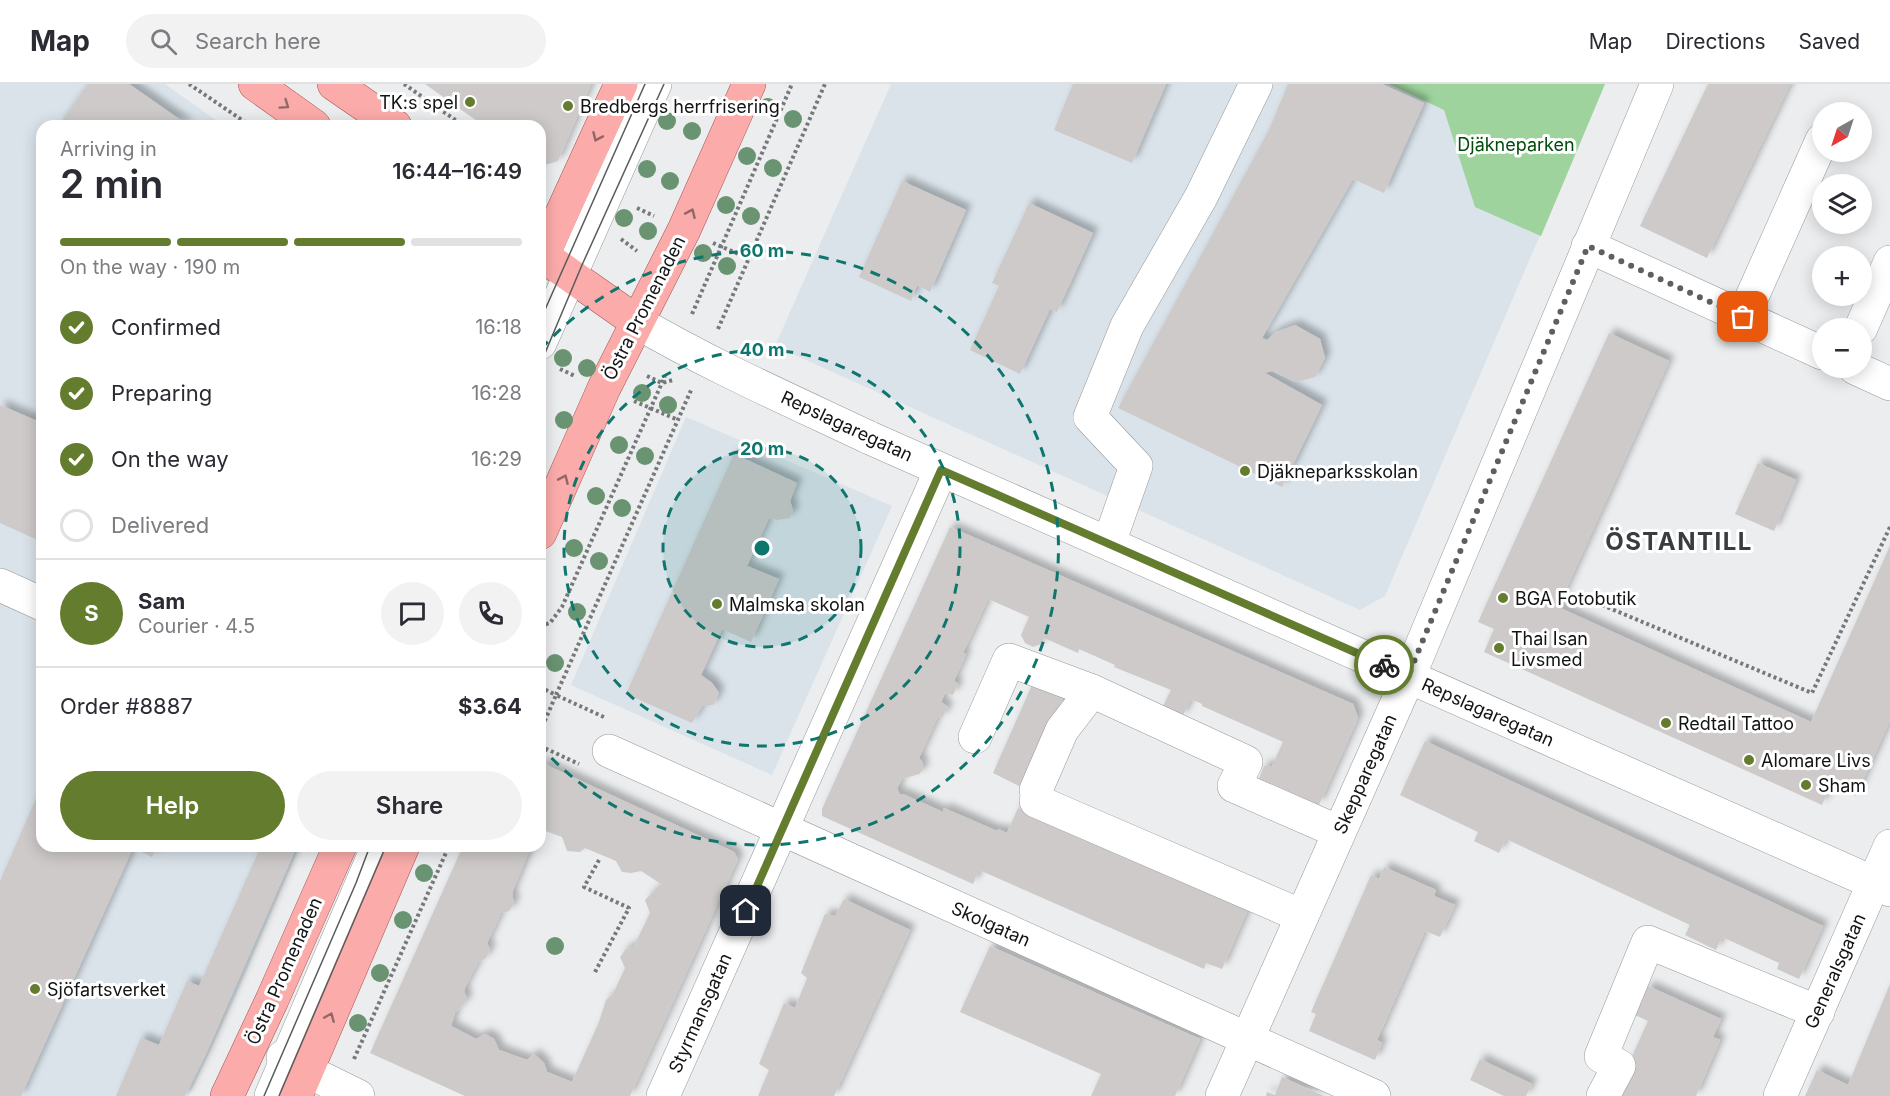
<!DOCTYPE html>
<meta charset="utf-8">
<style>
:root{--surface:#fff;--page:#f2f2f3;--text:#2b2b33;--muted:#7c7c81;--line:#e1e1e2;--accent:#647c2e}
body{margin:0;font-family:Inter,sans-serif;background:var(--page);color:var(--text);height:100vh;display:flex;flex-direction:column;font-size:22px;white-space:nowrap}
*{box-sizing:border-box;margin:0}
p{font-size:20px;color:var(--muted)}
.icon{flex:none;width:33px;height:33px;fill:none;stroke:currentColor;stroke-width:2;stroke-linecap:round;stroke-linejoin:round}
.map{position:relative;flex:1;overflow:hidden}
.side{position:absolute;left:36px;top:36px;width:510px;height:732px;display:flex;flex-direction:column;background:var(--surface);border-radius:18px;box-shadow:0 3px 15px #0003}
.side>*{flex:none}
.needle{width:39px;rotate:219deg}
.fabs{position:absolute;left:1812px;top:18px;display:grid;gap:12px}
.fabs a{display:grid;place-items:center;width:60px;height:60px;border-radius:50%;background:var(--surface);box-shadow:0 3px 15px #0003;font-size:30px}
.pin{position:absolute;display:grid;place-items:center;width:51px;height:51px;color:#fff;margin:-26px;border-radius:12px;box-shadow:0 3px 9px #0006}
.courier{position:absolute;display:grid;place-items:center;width:60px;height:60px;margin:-30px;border:4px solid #647c2e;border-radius:50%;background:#fff;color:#222;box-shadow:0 2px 8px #0007}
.head em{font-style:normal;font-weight:600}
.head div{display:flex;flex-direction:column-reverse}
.head{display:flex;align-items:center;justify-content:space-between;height:102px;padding:0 24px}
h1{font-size:39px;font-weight:600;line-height:45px}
.bar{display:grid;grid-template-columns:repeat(4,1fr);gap:9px 6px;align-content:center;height:72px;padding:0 24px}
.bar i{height:8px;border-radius:4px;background:var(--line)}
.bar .active{background:var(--accent)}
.bar p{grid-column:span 4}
.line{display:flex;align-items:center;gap:15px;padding:0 24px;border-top:2px solid var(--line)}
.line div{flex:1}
.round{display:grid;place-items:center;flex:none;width:63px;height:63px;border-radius:32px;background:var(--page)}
ol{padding:0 24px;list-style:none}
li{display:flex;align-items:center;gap:18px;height:66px}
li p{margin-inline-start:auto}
li .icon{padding:6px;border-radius:50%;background:var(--accent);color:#fff;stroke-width:4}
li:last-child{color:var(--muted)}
li i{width:33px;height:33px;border:3px solid var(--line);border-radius:50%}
.button{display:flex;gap:12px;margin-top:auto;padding:12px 24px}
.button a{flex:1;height:69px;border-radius:36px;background:var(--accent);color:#fff;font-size:24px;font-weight:600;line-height:69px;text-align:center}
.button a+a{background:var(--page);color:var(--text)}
header{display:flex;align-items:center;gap:36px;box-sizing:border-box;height:84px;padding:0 30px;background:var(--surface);border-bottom:2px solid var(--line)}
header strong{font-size:28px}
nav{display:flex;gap:33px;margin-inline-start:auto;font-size:21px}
.search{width:420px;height:54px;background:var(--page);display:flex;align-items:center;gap:15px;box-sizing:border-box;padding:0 21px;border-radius:33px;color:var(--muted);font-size:22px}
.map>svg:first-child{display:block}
</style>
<header>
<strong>Map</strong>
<div class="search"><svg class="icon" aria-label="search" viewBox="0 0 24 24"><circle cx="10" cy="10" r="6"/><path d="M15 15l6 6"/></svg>Search here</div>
<nav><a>Map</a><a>Directions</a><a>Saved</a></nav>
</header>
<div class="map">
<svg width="1890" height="1012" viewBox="0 0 1890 1012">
<defs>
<filter id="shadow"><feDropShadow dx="5.5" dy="-5.5" stdDeviation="3" flood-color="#0004"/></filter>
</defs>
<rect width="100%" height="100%" fill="#ebedef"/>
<g fill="#dae3ea">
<polygon points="0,0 165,0 224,42 42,42 42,762 300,762 236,911 189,1012 0,1012"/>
<polygon points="891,0 1605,0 1385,512 1360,526 775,262"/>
<polygon points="686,333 892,422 772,691 571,601"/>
</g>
<polygon fill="#9ed39d" points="1389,0 1605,0 1541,152 1475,123 1444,26"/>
<g fill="#cdcac9" filter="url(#shadow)">
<polygon points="88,0 129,0 189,42 58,42"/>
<polygon points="425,0 591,0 558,77 545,81 540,78 540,42 484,42"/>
<polygon points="1073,0 1166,0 1132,79 1054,46"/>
<polygon points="1288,0 1382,0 1424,19 1384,109 1353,95 1262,254 1267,256 1276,248 1295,241 1320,255 1325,274 1315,293 1296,298 1272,287 1265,289 1322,321 1282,403 1118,324 1268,48"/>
<polygon points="1708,0 1790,0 1707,174 1640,142"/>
<polygon points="902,97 966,126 930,208 917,201 911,217 859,193"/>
<polygon points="1029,119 1093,149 1057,228 1050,225 1020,290 970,266 999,202 992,199"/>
<polygon points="1609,249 1669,277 1558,523 1811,638 1890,462 1890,636 1856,712 1831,701 1822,721 1484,568 1494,545 1478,538"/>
<polygon points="0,321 42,339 42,458 0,439"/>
<polygon points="734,370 797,399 790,417 793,426 790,434 777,436 769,434 747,482 779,495 751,558 722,545 701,591 712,599 719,609 713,621 702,622 692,639 626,610"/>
<polygon points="1758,379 1796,396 1774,447 1735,430"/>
<polygon points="950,443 1353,620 1358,634 1319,721 1259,694 1264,682 1272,682 1283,658 1202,622 1202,620 1191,615 1182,633 1162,624 1171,606 1114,583 1115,581 1079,565 1078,569 1044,554 1041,560 1033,563 1025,559 1021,551 1029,533 988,515 963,569 966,570 954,597 958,600 953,611 945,609 941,618 948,623 942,634 938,632 919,674 922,677 923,686 919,690 902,695 897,704 900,711 903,710 943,728 944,724 997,747 998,745 1007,749 1018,724 1248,825 1222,885 1206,879 1204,885 979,786 973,800 822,732 822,725"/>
<polygon points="1032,601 1063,615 1023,704 993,689"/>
<polygon points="1425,657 1823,842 1799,895 1777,885 1779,879 1722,853 1716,866 1685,851 1690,841 1506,755 1499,769 1474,757 1478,748 1400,711"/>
<polygon points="540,678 734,768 738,775 630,1012 465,1012 370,969 463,762 531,762 512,809 514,820 509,827 501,829 487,859 490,865 486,874 478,878 464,906 467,916 455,929 451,942 476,955 485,950 494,955 499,966 527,976 534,970 544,979 547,988 572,998 599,938 606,916 613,910 625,884 620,873 626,865 634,862 650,829 645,816 661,800 641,787 631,789 622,788 616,777 585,764 580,768 567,767 562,753 540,745"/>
<polygon points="42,701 42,762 158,762 152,773 133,764 21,1012 0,1012 0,797"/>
<polygon points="261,762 272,762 286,767 285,762 297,762 206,970 185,1012 116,1012 141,954 159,961 187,897 199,902"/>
<polygon points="1384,783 1436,806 1434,812 1455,821 1440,853 1425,847 1377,956 1382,959 1375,976 1309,947 1316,930 1311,928 1371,791 1379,795"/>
<polygon points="844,815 910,846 834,1012 758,1012 769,986 759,980 784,919 795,924 807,894 801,889 825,830 835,832"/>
<polygon points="990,862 1200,955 1175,1012 1091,1012 1101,990 960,928"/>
<polygon points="1890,900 1890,1012 1805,1012 1817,986 1848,1001"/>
<polygon points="1648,902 1721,935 1713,953 1720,956 1696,1012 1614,1012 1648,937 1635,931"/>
<polygon points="1480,975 1532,1000 1526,1012 1504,1012 1470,996"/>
<polygon points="1282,993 1324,1012 1266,1012 1267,1008 1275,1011"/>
</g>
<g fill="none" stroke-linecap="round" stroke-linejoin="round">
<g stroke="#96989a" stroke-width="34">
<g id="minor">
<polyline points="1588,162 1822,269"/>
<polyline points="1743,233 1822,56"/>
<path d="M637,238C712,282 792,317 870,354L1890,806"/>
<polyline points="1861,244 1890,178"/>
<polyline points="540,259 655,0"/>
<polyline points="1855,284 1890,300"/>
<polyline points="1109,459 1136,382 1090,333 1127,242 1201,113 1256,0"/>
<polyline points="0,501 42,520"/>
<polyline points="975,653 1009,576 1092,607"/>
<polyline points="609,667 1374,1012"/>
<polyline points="1036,706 1062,646 1092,607 1246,678 1234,702 1339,748"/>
<polyline points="1036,717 1302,832"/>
<polyline points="283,973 293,980 358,1012"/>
<polyline points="271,1012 378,762"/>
<polyline points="663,1012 941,386"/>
<polyline points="1222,1012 1409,592 1657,0"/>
<polyline points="1603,1012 1619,982 1601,972 1648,858 1818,928"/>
<polyline points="1780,1012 1890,762"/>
</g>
</g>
<g stroke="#a85251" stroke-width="34">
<g id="major">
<polyline points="255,0 314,42"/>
<polyline points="334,0 395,42"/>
<polyline points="543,172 637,238"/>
<polyline points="540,177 621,0"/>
<polyline points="540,449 604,304 684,146 749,0"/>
<polyline points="227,1012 272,916 340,762"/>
<polyline points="296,1012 403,762"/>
</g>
</g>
<g stroke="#77787a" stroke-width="4" stroke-dasharray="3 3" stroke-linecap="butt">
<polyline points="189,0 248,40"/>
<polyline points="404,0 464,42"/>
<polyline points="637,124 654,132"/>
<polyline points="621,155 637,167"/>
<polyline points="713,159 748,174"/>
<polyline points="692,230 792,0"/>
<polyline points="718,245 825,0"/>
<polyline points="560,285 575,292"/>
<polyline points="647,292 662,299 673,296"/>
<polyline points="634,317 678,336"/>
<polyline points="1602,521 1812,609 1890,443"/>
<polyline points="540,542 550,539 562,523 665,292"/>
<polyline points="540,603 556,611 692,304"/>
<polyline points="540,648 556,611 606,634"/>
<polyline points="540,662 579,680"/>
<polyline points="595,888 629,824 584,803 599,776"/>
<polyline points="354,975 449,762"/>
</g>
<use href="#minor" stroke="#fff" stroke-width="33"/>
<use href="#major" stroke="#fbacaa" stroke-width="33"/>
<g stroke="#5a5b5c" stroke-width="1.5">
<polyline points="540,237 645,0"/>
<polyline points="540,281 582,181 664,0"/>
<polyline points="264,1012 356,799 370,762"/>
<polyline points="279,1012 386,762"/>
</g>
</g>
<g fill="#6a9471">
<circle cx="768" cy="23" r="9"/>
<circle cx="793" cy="35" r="9"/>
<circle cx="667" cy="37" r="9"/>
<circle cx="692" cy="47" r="9"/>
<circle cx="747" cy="72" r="9"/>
<circle cx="773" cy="84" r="9"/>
<circle cx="647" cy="85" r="9"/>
<circle cx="670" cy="97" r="9"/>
<circle cx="726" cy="121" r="9"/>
<circle cx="751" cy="132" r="9"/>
<circle cx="624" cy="134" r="9"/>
<circle cx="648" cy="147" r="9"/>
<circle cx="703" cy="169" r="9"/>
<circle cx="727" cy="182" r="9"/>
<circle cx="563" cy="274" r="9"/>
<circle cx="587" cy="284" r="9"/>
<circle cx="642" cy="309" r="9"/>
<circle cx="668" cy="321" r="9"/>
<circle cx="564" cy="336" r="9"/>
<circle cx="619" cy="361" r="9"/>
<circle cx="645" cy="372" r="9"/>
<circle cx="596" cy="412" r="9"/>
<circle cx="622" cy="424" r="9"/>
<circle cx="574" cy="464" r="9"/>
<circle cx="599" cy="477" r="9"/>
<circle cx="577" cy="528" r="9"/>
<circle cx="555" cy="579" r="9"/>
<circle cx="424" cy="789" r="9"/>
<circle cx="403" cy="836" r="9"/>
<circle cx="555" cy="862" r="9"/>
<circle cx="380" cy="889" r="9"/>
<circle cx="358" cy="939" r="9"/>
</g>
<defs><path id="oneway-chevron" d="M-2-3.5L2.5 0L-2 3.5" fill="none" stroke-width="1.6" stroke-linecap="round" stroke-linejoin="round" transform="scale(1.5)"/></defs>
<g stroke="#926766">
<use href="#oneway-chevron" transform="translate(285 21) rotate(35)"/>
<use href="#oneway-chevron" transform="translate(597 53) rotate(114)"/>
<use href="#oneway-chevron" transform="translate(691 129) rotate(-66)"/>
<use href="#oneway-chevron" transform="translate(564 395) rotate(-66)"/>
<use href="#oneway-chevron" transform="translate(330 933) rotate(-67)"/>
</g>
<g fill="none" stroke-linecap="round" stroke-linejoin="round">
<polyline stroke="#5e5f61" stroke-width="6" stroke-dasharray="0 10.8" points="1384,581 1408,592 1588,162 1743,233"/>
<polyline stroke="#647c2e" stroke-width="8" points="746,827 941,386 1384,581"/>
</g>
<circle cx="762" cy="464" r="99" fill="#0f766e" fill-opacity=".12"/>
<g fill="none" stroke="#0f766e" stroke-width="3" stroke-dasharray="10 8">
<circle cx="762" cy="464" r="99"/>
<circle cx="762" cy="464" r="198"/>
<path d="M541 265A297 297 0 1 1 541 663"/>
</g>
<g fill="#647c2e" stroke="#fff" stroke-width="2">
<circle cx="470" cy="18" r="6"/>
<circle cx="568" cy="22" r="6"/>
<circle cx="1245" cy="387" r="6"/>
<circle cx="1503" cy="514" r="6"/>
<circle cx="717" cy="520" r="6"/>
<circle cx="1499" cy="564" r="6"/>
<circle cx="1666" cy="639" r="6"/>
<circle cx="1749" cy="676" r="6"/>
<circle cx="1806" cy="701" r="6"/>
<circle cx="35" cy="905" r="6"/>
</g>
<g text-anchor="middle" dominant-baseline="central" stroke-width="6" stroke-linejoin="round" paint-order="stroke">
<g font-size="18" fill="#121314" stroke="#fff" text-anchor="start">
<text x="458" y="18" text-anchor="end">TK:s spel</text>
<text x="580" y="22">Bredbergs herrfrisering</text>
<text x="1257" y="387">Djäkneparksskolan</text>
<text x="1515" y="514">BGA Fotobutik</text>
<text x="729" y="520">Malmska skolan</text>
<text x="1511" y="554">Thai Isan<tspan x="1511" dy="21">Livsmed</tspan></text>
<text x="1678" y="639">Redtail Tattoo</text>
<text x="1761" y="676">Alomare Livs</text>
<text x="1818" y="701">Sham</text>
<text x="47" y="905">Sjöfartsverket</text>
</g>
<g font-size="18" fill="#014c0a" stroke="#fff">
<text x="1516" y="60">Djäkneparken</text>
</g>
<g font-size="18" fill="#121314" stroke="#fff">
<text transform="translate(644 224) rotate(-63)">Östra Promenaden</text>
<text transform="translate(847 342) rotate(25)">Repslagaregatan</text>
<text transform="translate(1488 628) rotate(24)">Repslagaregatan</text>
<text transform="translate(1365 690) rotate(-66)">Skepparegatan</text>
<text transform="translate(991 840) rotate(24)">Skolgatan</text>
<text transform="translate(284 887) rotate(-66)">Östra Promenaden</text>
<text transform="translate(1835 887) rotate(-66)">Generalsgatan</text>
<text transform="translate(700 929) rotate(-66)">Styrmansgatan</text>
</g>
<g font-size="24" font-weight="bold" letter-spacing="1.5" fill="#3a3c3e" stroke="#fff">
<text x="1679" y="457">ÖSTANTILL</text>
</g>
</g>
<circle cx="762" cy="464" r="9" fill="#0f766e" stroke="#fff" stroke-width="3"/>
<g font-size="18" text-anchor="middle" font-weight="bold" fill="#0f766e" stroke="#fff" stroke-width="6" stroke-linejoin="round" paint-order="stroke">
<text x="762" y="173">60 m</text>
<text x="762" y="272">40 m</text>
<text x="762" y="371">20 m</text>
</g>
</svg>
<div class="fabs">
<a><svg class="needle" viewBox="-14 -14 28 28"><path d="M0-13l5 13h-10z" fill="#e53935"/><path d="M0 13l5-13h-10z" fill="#7c7c81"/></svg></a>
<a><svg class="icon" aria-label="layers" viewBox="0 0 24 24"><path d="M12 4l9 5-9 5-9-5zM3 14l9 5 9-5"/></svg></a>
<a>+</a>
<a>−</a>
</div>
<div class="pin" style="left:1743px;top:233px;background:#ea580c"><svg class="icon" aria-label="bag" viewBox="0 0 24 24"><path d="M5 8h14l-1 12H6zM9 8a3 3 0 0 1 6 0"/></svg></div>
<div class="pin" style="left:746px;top:827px;background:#1f2937"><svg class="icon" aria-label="home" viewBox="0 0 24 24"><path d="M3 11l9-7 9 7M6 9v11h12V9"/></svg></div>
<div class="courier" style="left:1384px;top:581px"><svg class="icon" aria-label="bike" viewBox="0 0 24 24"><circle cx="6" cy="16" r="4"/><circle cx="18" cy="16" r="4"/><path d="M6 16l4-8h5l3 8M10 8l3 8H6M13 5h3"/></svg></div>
<section class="side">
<div class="head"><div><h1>2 min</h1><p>Arriving in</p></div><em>16:44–16:49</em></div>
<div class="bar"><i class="active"></i><i class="active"></i><i class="active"></i><i></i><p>On the way · 190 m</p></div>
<ol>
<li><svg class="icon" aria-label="check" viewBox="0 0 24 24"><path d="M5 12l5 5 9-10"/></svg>Confirmed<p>16:18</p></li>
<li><svg class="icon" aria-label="check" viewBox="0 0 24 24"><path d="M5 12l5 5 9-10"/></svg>Preparing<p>16:28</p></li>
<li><svg class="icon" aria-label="check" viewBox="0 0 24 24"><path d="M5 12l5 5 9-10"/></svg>On the way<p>16:29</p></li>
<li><i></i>Delivered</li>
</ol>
<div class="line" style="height:108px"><b class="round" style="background:var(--accent);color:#fff">S</b><div><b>Sam</b><p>Courier · 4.5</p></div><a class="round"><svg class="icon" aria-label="chat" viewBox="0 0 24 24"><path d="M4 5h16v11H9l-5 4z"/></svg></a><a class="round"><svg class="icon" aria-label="phone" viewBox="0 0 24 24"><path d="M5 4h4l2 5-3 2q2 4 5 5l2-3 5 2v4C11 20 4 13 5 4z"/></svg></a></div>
<div class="line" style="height:78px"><div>Order #8887</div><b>$3.64</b></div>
<div class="button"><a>Help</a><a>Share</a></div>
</section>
</div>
